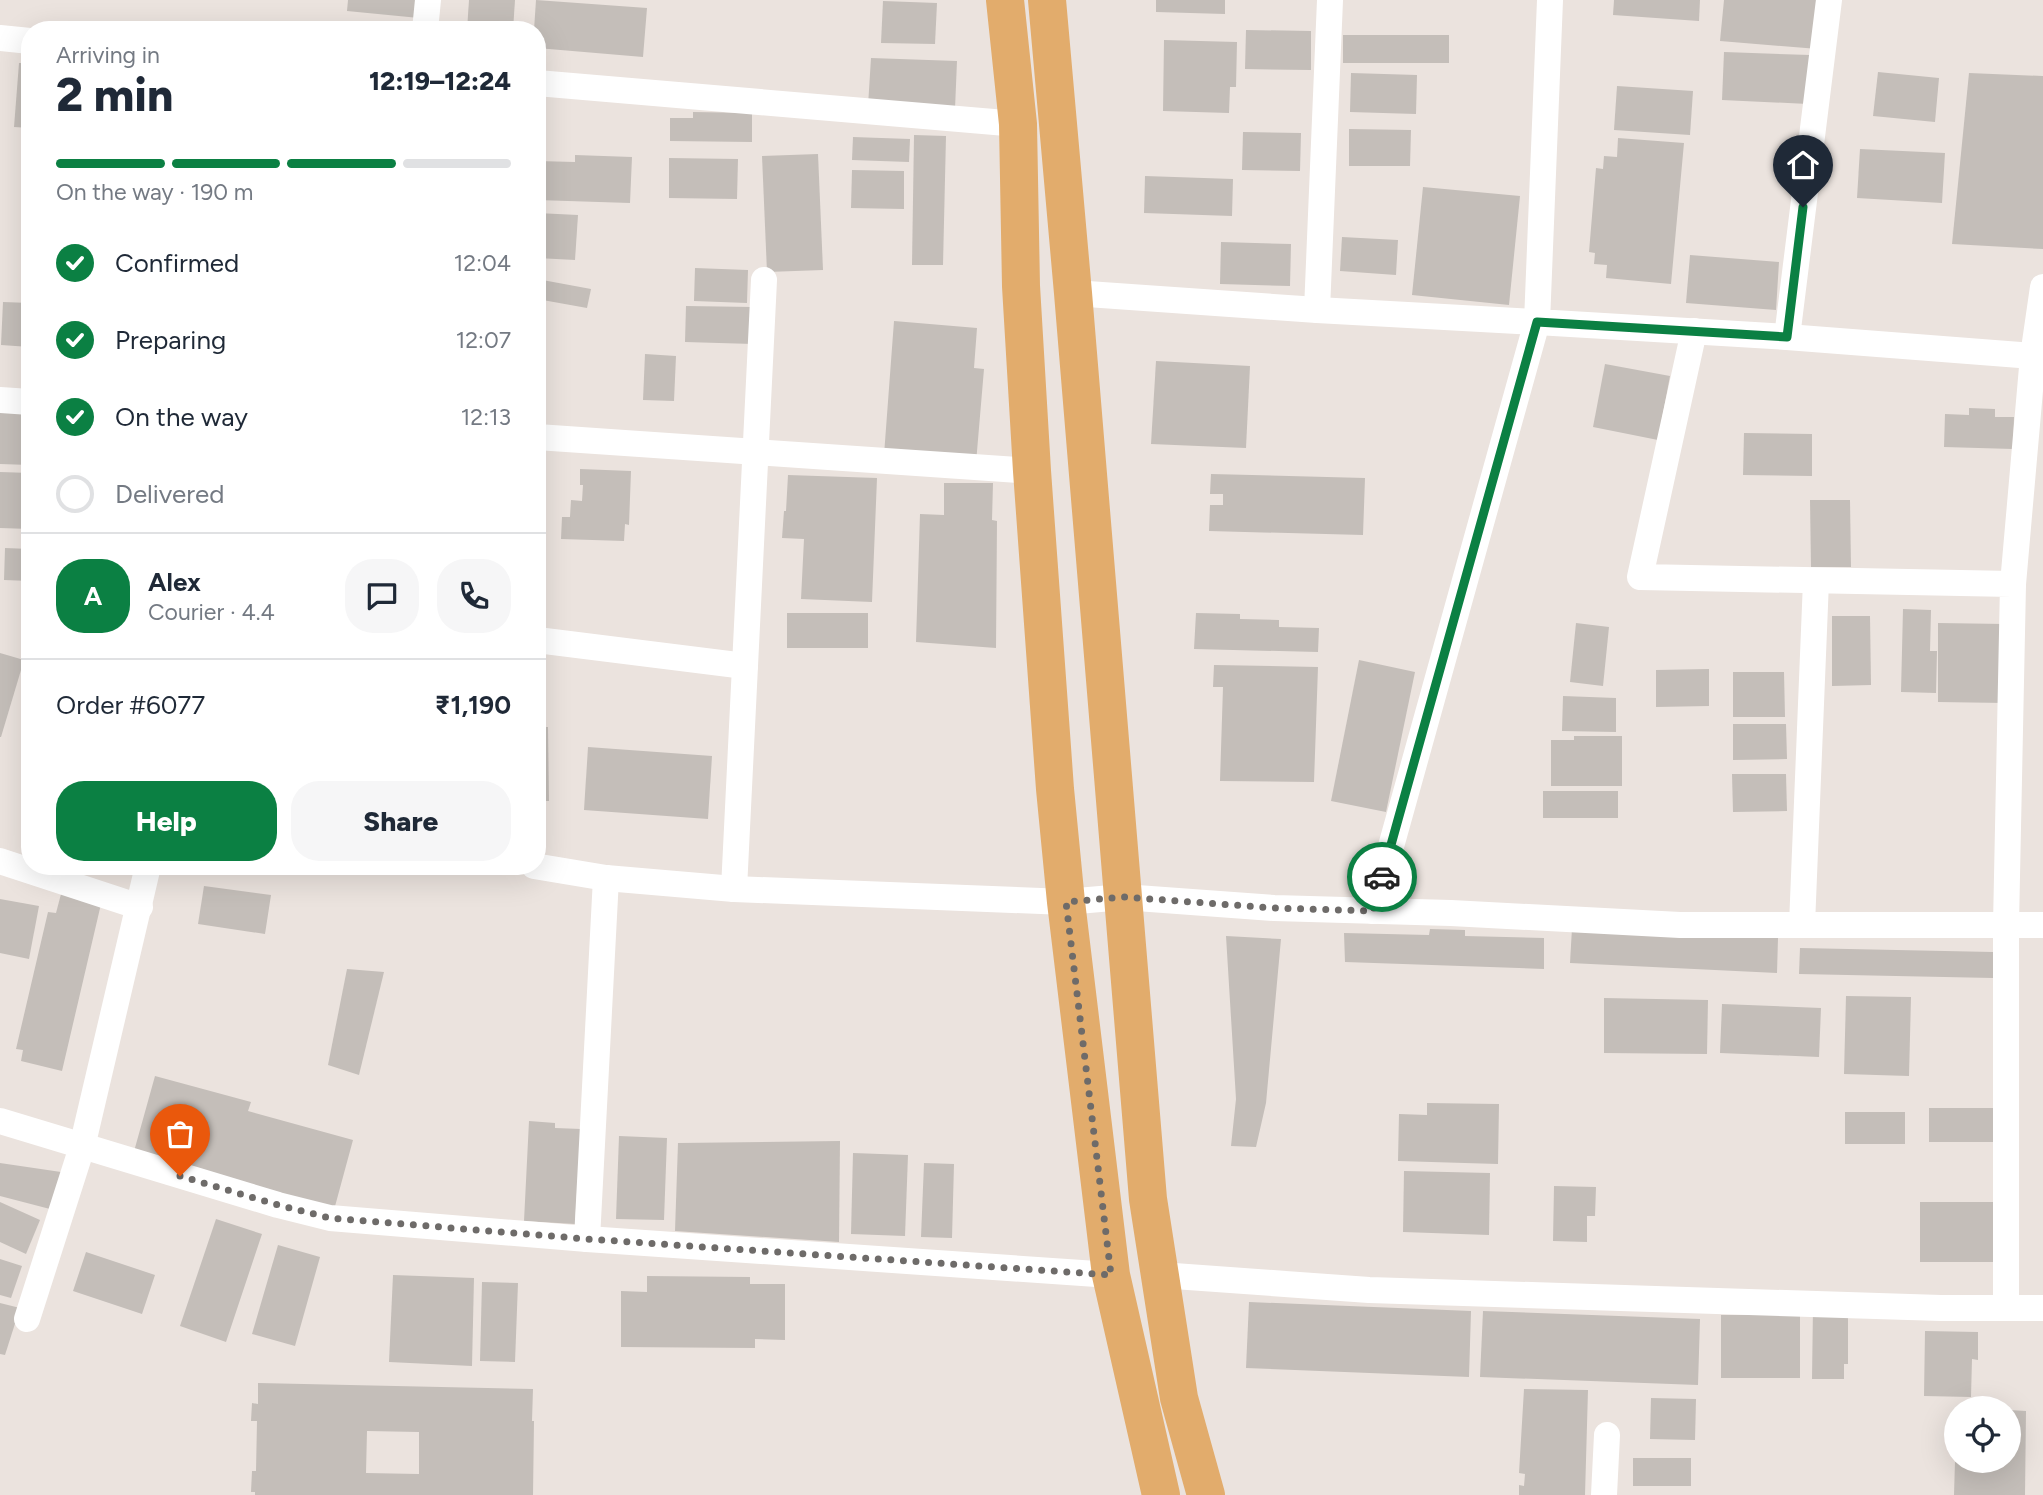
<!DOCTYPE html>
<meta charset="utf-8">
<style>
:root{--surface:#fff;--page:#f6f6f7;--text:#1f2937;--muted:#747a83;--line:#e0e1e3;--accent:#0b8043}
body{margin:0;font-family:Figtree,sans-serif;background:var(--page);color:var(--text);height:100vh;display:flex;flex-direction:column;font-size:26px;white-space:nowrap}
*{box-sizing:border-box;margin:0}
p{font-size:23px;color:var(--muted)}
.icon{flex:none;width:38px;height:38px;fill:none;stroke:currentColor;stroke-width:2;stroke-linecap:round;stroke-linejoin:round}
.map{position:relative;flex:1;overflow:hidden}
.panel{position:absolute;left:21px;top:21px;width:525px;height:854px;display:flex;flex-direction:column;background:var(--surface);border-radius:28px;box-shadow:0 7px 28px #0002}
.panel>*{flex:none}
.fabs{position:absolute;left:1944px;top:1396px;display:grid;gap:14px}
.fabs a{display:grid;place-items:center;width:77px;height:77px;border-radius:50%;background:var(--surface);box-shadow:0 7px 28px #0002;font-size:35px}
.pin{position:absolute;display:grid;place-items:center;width:60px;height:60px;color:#fff;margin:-72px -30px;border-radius:50% 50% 50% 0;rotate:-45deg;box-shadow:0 0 7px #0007}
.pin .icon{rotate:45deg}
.courier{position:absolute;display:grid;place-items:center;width:70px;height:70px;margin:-35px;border:5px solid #0b8043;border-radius:50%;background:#fff;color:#222;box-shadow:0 2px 9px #0007}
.head em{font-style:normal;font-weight:800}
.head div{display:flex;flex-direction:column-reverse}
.head{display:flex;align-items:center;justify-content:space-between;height:119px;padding:0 35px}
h1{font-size:46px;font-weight:800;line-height:52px}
.bar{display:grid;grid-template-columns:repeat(4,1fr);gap:10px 7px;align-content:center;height:84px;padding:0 35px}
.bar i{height:9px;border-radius:5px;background:var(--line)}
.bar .selected{background:var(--accent)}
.bar p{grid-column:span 4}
.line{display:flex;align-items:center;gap:18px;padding:0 35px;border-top:2px solid var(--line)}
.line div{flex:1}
.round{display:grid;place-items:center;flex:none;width:74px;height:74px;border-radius:28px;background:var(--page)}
ol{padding:0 35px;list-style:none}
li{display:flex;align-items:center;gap:21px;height:77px}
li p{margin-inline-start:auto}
li .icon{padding:7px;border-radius:50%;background:var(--accent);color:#fff;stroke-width:4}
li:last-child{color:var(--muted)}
li i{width:38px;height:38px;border:4px solid var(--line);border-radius:50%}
.cta{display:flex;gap:14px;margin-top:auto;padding:14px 35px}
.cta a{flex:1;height:80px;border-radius:28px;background:var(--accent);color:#fff;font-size:28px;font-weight:800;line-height:80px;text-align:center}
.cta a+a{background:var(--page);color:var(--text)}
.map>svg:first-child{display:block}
</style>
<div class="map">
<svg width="2043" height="1495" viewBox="0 0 2043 1495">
<rect width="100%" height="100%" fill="#ebe3de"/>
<g fill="#c4beb9" fill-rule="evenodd">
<polygon points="348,0 421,0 419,18 347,11"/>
<polygon points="469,0 515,0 513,30 467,30"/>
<polygon points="536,0 647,8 643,57 537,48 537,30 534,30"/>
<polygon points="1156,0 1225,0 1225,14 1156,12"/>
<polygon points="1614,0 1700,0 1699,21 1613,15"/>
<polygon points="1724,0 1822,0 1818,49 1720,41"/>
<polygon points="883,1 937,3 935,44 881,43"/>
<polygon points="1246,30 1311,31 1311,70 1245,69"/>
<rect x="1343" y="35" width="106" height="28"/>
<polygon points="1164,40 1237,42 1236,87 1230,87 1229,113 1163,111"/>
<polygon points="1724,52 1810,55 1808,104 1722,100"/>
<polygon points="871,58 957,61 955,109 868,106"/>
<polygon points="19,63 30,63 30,128 14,127"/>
<polygon points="1878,72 1939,78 1935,122 1873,116"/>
<polygon points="1351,73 1417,75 1416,114 1350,112"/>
<polygon points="1969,73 2043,76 2043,249 1952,244"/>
<polygon points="1617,86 1693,91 1690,135 1614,130"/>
<polygon points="693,112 752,113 752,142 670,141 670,118 693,118"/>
<polygon points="1349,129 1411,130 1410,166 1349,166"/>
<polygon points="1243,132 1301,133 1300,171 1242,170"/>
<polygon points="914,135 946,136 943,265 912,265"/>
<polygon points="853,137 910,139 909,162 852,160"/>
<polygon points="1618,138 1684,143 1671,284 1606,278 1607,265 1594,264 1595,253 1589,252 1596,168 1603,169 1604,156 1617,157"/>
<polygon points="1860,149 1945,153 1942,203 1857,198"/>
<polygon points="818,154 823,270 767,272 762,156"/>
<polygon points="575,155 632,157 630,203 537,200 537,161 575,162"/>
<polygon points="669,158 738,159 737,199 669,198"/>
<polygon points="852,170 904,171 904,209 851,208"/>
<polygon points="1145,176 1233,179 1232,216 1144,213"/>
<polygon points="1423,187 1520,196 1509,305 1412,295"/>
<polygon points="537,213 578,215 575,260 537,258"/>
<polygon points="1342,237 1398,240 1396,275 1340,271"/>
<polygon points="1221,242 1291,244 1290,286 1220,284"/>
<polygon points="1690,255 1779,262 1776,310 1686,303"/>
<polygon points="695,268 748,270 747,303 694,301"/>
<polygon points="537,279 591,289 587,308 537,299"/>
<polygon points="3,302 30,303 30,347 1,345"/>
<polygon points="686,306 753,307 753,344 685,342"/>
<polygon points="894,321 977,328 974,368 984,369 976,463 884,455"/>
<polygon points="645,354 676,356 674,401 643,400"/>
<polygon points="1156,361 1250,366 1246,448 1151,444"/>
<polygon points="1605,364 1670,376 1658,440 1593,427"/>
<polygon points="1969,408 1995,409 1995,417 2014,417 2013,449 1944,447 1945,414 1969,415"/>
<polygon points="0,412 30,414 30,465 0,464"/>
<polygon points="1744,433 1812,434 1812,476 1743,475"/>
<polygon points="580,469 631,471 629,525 625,524 624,541 561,539 562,517 570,517 571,500 582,501 583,485 580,485"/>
<polygon points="0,472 30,473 30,529 0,528"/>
<polygon points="1211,474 1365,478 1363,535 1209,531 1210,505 1223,505 1223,494 1210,494"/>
<polygon points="788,475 877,478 872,602 801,599 804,539 782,538 784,511 786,511"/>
<polygon points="944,483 993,483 992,520 997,521 996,648 916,642 920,514 944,515"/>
<polygon points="1810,500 1850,500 1851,567 1811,567"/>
<polygon points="5,548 30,549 30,581 4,580"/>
<polygon points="1903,609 1931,610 1930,651 1937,651 1936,693 1901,692"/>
<rect x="787" y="613" width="81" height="35"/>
<polygon points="1196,613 1240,614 1240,619 1279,620 1279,627 1319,628 1318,652 1194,649"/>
<polygon points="1832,616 1870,616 1871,685 1832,686"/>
<polygon points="1576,623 1609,627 1603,686 1570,682"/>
<polygon points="1938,623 2005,624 2005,703 1938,702"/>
<polygon points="0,653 24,660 1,737 0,737"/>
<polygon points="1359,660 1415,672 1386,812 1331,801"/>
<polygon points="1214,665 1318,667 1314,782 1220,781 1223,687 1213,687"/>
<polygon points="1709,669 1709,706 1656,707 1656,670"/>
<polygon points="1733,672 1784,672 1785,717 1733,717"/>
<polygon points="1563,696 1616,698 1616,732 1562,731"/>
<polygon points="1733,724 1786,724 1787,759 1733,760"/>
<polygon points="537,727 548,727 549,801 537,801"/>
<polygon points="1574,736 1622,736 1622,786 1551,786 1551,740 1574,740"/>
<polygon points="588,747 712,756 708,819 584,810"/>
<polygon points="1732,774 1786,774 1787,811 1733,812"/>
<rect x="1543" y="791" width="75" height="27"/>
<polygon points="204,886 271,895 265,934 198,924"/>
<polygon points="61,894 101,904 62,1071 21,1061 23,1050 16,1049 48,912 56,913"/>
<polygon points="0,899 39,906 29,959 0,953"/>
<polygon points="1572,928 1778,938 1777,973 1570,963"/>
<polygon points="1430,929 1465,930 1465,936 1544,938 1544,969 1345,962 1344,933 1429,935"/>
<polygon points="1226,936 1281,939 1266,1103 1256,1147 1231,1146 1236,1099"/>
<polygon points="1800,948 1993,952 1993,978 1799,974"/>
<polygon points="347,969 384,972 359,1075 328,1065"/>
<polygon points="1846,996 1911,997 1909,1076 1844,1074"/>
<polygon points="1604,998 1708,1000 1707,1054 1604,1053"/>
<polygon points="1722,1004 1821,1008 1819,1057 1720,1053"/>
<polygon points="155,1076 251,1102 248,1111 353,1140 334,1210 133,1155"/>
<polygon points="1427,1103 1499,1104 1498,1164 1398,1161 1399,1114 1427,1115"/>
<rect x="1929" y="1108" width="64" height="34"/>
<rect x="1845" y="1112" width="60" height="32"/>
<polygon points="529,1121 555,1123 555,1128 581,1129 575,1224 524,1221"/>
<polygon points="619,1136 667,1138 664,1220 616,1219"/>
<polygon points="840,1141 839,1242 675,1231 678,1143"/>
<polygon points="853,1153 908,1155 905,1236 851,1234"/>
<polygon points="0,1163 61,1172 50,1209 0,1196"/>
<polygon points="924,1163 954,1164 952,1238 921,1237"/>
<polygon points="1404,1171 1490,1173 1489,1235 1403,1232"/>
<polygon points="1554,1186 1596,1187 1595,1216 1587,1216 1587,1242 1553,1241"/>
<polygon points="0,1202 40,1220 26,1254 0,1242"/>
<rect x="1920" y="1202" width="76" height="60"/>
<polygon points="216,1219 262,1234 226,1342 180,1326"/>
<polygon points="278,1245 320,1257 295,1346 252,1334"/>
<polygon points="86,1252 155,1275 142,1314 73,1291"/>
<polygon points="0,1259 22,1266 11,1298 0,1295"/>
<polygon points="393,1275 474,1278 472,1366 389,1362"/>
<polygon points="647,1276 750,1277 750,1284 785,1284 785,1340 755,1339 755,1348 621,1347 621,1291 647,1292"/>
<polygon points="482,1282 518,1283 515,1362 480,1361"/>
<polygon points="1249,1302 1471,1311 1469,1377 1246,1368"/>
<polygon points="0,1303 20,1308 5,1355 0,1354"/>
<polygon points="1813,1307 1848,1317 1848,1364 1844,1364 1844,1379 1812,1379"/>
<polygon points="1483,1311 1700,1319 1698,1385 1480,1377"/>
<rect x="1721" y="1315" width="79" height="63"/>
<polygon points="1925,1331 1978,1332 1978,1360 1972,1359 1971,1397 1924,1396"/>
<path d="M258,1383L533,1389L532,1421H534L533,1495H255V1492H251L252,1471H256L257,1421H251L252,1403L258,1404ZM367,1431L419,1432V1474L366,1473Z"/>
<polygon points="1524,1389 1588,1390 1585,1495 1519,1495 1519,1485 1524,1486 1525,1474 1519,1473"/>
<polygon points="1651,1398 1696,1399 1695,1440 1650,1439"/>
<polygon points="2009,1410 2026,1411 2025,1495 1954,1495 1955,1461 2009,1461"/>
<rect x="1633" y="1458" width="58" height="28"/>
</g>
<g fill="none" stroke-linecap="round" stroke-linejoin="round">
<g stroke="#fff" stroke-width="26">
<polyline points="1550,0 1537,322 1787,337 1829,0"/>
<polyline points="425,30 428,0"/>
<polyline points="0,38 30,41"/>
<polyline points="537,83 1018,124"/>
<polyline points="1073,293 1317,310 1537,322 1373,911"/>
<polyline points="1317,310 1330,0"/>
<polyline points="1694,331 1640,577 2013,584 2006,925 2006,1308"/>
<polyline points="1787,337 2033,356 2013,584"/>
<polyline points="2033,356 2043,287"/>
<polyline points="0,400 30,402"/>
<polyline points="537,437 1032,471"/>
<polyline points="537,640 745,666"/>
<polyline points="0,861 140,907"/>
<polyline points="534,866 606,878 734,889 1066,902 1123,897 1274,908 1451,913 1680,925 2043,925"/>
<polyline points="734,889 764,280"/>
<polyline points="1802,925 1816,581"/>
<polyline points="0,1121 278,1205 330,1218 587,1239 1111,1275"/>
<polyline points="587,1239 606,878"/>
<polyline points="1160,1275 1369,1290 1941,1308 2043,1308"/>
<polyline points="27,1319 82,1147 148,866"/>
<polyline points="1604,1495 1607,1435"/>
</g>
<g stroke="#e2ac6c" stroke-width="38">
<polyline points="1005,0 1018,124 1021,286 1032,471 1055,789 1066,902 1111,1275 1161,1495"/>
<polyline points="1047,0 1073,293 1148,1199 1179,1398 1206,1495"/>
</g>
</g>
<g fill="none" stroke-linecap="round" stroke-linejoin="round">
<polyline stroke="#6e6b69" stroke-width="7" stroke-dasharray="0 12.6" points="180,1176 278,1205 330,1218 587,1239 1111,1275 1066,902 1123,897 1274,908 1373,911 1382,877"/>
<polyline stroke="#0b8043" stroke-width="9" points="1382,877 1537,322 1787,337 1803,207"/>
</g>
</svg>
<div class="fabs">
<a><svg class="icon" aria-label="locate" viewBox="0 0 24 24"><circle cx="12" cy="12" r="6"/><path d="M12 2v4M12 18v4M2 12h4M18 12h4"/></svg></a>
</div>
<div class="pin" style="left:180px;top:1176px;background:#ea580c"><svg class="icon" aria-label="bag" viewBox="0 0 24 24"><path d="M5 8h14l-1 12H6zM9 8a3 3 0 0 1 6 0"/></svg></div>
<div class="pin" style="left:1803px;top:207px;background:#1f2937"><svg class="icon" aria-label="home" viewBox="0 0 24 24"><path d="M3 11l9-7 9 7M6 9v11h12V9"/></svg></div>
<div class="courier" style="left:1382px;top:877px"><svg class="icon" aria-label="car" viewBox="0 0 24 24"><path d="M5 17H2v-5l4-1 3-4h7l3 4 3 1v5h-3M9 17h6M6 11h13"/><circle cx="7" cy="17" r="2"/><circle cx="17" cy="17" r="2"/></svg></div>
<section class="panel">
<div class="head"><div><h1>2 min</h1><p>Arriving in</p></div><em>12:19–12:24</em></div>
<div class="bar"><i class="selected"></i><i class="selected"></i><i class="selected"></i><i></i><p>On the way · 190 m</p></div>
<ol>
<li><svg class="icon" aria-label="check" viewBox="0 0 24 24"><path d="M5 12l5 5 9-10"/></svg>Confirmed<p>12:04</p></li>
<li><svg class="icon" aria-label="check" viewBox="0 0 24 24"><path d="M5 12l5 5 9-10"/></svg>Preparing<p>12:07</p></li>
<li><svg class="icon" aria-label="check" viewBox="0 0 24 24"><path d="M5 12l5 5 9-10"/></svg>On the way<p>12:13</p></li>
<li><i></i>Delivered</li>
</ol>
<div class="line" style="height:126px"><b class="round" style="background:var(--accent);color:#fff">A</b><div><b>Alex</b><p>Courier · 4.4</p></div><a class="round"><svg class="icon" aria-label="chat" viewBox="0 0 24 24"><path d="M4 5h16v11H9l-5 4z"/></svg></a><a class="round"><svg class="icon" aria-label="phone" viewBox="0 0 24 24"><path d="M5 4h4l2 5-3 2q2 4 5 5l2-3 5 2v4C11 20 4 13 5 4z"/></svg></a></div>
<div class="line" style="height:91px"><div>Order #6077</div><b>₹1,190</b></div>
<div class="cta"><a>Help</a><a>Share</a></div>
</section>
</div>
